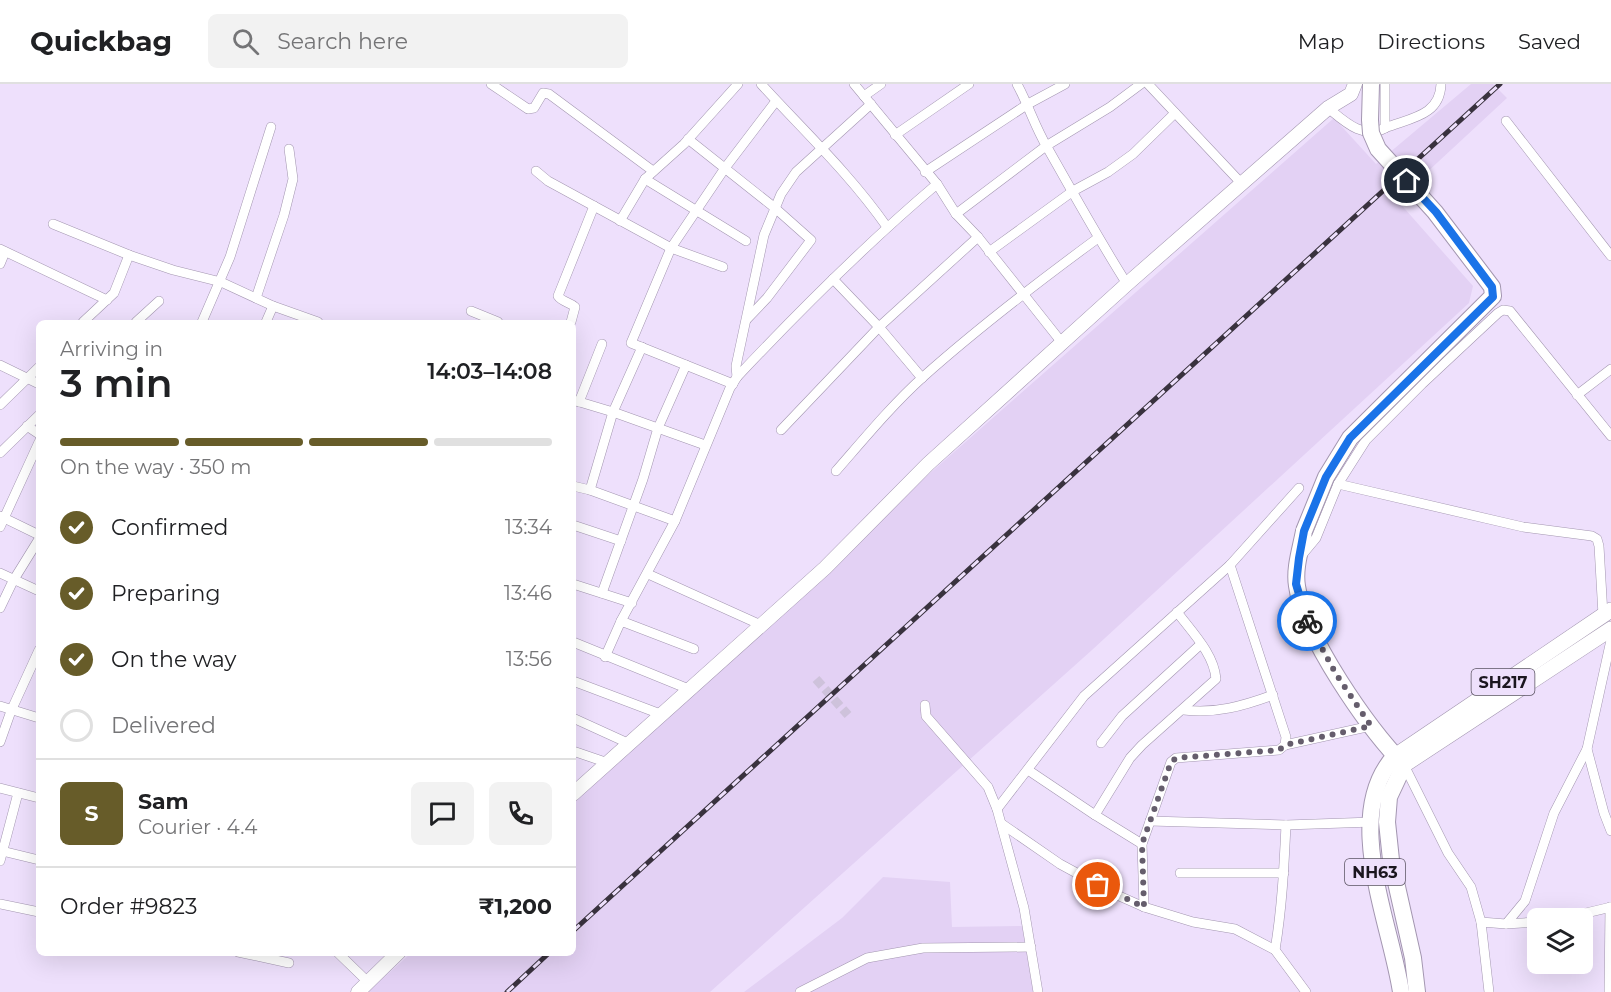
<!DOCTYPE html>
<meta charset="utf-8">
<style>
:root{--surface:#fff;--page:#f2f2f2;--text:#202124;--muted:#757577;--line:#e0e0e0;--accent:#675c29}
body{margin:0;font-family:Montserrat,sans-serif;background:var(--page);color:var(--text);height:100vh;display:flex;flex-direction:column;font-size:22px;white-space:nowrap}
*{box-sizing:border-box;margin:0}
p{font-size:20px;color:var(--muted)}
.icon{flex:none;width:33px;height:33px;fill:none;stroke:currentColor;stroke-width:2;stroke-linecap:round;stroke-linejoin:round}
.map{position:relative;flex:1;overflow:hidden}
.side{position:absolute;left:36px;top:236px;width:540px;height:636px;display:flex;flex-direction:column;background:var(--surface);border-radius:9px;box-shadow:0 6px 24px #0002}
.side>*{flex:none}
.fabs{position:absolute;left:1527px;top:824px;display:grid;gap:12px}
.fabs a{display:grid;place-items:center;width:66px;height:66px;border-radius:9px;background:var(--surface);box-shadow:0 6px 24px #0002;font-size:30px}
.pin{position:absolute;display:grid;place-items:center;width:51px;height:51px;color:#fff;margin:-26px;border:3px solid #fff;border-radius:50%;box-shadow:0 2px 6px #0007}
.courier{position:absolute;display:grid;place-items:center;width:60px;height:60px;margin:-30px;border:4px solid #1a73e8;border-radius:50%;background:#fff;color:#222;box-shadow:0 2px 8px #0007}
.headline em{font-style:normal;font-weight:600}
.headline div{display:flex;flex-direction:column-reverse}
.headline{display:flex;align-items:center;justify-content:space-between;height:102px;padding:0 24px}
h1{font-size:39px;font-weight:600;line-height:45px}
.bar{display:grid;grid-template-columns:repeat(4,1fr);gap:9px 6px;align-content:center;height:72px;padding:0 24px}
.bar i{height:8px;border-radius:4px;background:var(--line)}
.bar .active{background:var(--accent)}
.bar p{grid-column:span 4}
.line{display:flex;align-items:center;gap:15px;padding:0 24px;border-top:2px solid var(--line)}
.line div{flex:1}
.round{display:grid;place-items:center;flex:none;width:63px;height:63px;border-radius:9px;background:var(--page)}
ol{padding:0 24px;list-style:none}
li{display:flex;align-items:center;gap:18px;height:66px}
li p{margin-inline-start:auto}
li .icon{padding:6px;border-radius:50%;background:var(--accent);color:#fff;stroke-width:4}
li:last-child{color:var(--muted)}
li i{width:33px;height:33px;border:3px solid var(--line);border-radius:50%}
header{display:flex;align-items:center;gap:36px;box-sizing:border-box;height:84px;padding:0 30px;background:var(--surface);border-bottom:2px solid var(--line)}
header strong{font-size:28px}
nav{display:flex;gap:33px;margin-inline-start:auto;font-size:21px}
.search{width:420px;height:54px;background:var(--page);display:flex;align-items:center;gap:15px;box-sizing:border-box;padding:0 21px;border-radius:9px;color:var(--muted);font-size:22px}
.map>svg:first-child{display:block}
</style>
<header>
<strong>Quickbag</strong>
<div class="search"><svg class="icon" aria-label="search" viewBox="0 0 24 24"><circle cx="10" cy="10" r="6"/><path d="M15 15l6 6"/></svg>Search here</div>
<nav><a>Map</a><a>Directions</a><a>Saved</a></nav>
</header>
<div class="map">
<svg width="1611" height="908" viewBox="0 0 1611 908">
<rect width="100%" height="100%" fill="#eee0fc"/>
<g fill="#e3d1f4">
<polygon points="1471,0 1493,0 1507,14 1397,116 1473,202 1469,219 1092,566 710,908 368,908 411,869 573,868 573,719 928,391 1334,34 1376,80"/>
<polygon points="883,793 950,798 952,843 1022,842 1033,908 744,908 842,834"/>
</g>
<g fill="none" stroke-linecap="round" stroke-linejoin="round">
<polyline stroke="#cec2db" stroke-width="9" stroke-dasharray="9 4.5" stroke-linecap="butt" points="816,595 848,631"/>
<g stroke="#a396b0" stroke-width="10">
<g id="street">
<polyline points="491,0 528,25 534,24 543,9 549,10 653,87"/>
<path d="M761,0C804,47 850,90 887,143"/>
<polyline points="854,0 937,100 956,130 978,153 1063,260"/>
<path d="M1017,0C1028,20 1035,43 1047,63C1073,109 1099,156 1127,200"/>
<polyline points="1148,0 1242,100"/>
<polyline points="864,12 881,0"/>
<path d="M1328,24C1344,37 1363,56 1385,44V0"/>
<polyline points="1506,37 1611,172"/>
<path d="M1385,44C1410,34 1440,32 1441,0"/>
<polyline points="895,51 969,0"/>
<polyline points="688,55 775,124 811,156 767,214 747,235"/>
<polyline points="536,87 548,97 671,164 723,183"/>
<polyline points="925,88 1028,20 1065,0"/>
<polyline points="645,95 746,157"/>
<polyline points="956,130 1046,62 1110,23 1141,0"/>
<polyline points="620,137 645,95 684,60 738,0"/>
<polyline points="53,140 129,171 173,186 221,198 273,222 318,238"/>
<polyline points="0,165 107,216"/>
<polyline points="989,168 1073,107 1108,88 1133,70 1175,29"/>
<polyline points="0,180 5,168"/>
<polyline points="833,195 879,243 922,294"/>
<polyline points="256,214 284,131 293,95 289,65"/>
<polyline points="471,227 498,238"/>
<polyline points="83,238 114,209 129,171"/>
<polyline points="136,238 159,217"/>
<polyline points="202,238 230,173 271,43"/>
<polyline points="266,238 273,222"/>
<path d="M571,238L575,223C570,218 562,218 558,212L594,122"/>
<polyline points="0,281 39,300"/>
<polyline points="737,293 736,282 764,151 781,110 796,88 871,20"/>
<polyline points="733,300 631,259 671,164 725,84 776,17"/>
<polyline points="1577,311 1611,285"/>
<polyline points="573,316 613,328 705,361"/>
<polyline points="579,318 602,260"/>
<polyline points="0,321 39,283"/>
<polyline points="27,342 39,350"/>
<polyline points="781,346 879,243 978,153"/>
<polyline points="0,369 39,331"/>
<path d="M836,387C864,355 891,322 923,293C978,244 1038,198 1098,154"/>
<polyline points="1338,400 1523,443 1592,452 1597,455 1599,462 1603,531"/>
<polyline points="573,402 590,406 675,437"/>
<polyline points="590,406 613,328 642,263"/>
<polyline points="0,432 39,451"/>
<polyline points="573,441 621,457"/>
<polyline points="0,443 39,358"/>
<polyline points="1301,472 1316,454 1338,400 1366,356 1422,300 1498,229 1503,226 1510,227 1611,352"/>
<polyline points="0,489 39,507"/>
<polyline points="648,490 761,541"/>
<polyline points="573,500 632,519"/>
<polyline points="602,509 643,395 658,344 686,281"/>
<polyline points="0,524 13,497 39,455"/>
<path d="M621,537L675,437L730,304L737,293C801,225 866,160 937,100"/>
<polyline points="1611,556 1587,665 1604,729 1611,747"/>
<polyline points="573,558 691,606"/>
<polyline points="605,573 621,537 694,565"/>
<polyline points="573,597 663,631"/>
<polyline points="925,621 926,632 988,703 997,725 1024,824 1038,908"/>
<polyline points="0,622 39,634"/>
<path d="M1184,626C1215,630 1243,622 1273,611"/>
<polyline points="573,634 630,660"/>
<polyline points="0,658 11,627 39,566"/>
<polyline points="1101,659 1122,632 1201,560"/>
<polyline points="1285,661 1371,642"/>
<polyline points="573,667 608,679"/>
<polyline points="1404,681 1448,769 1471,803 1481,838 1489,908"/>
<polyline points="1028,686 1095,731 1142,760"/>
<polyline points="0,704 39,714"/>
<polyline points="997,725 1084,612 1230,481 1299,404"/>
<path d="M1095,731L1130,674L1142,661L1216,595C1214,570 1192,548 1177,528"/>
<polyline points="1150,737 1286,741 1373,738"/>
<polyline points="1002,740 1060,780 1117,811 1144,823 1193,838 1235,845 1275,866 1306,908"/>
<polyline points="2,767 39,776"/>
<polyline points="0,777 18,709"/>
<polyline points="1180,789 1284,789"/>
<polyline points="0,820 39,828"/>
<polyline points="1144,823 1142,760 1171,678 1176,674 1279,666 1285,661 1286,653 1230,481"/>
<polyline points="1565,834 1611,823"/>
<polyline points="1481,838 1506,840 1525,817 1554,729 1587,665"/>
<polyline points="1506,840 1538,838"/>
<path d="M1275,866C1282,824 1284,783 1286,741"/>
<polyline points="238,868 289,879"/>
<polyline points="337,868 368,898"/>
<polyline points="800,908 867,874 923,864 1031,863"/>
<polyline points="1609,908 1610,823"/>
</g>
</g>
<g stroke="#a396b0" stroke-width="15">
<g id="secondary">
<polyline points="573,710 825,484 928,380 1127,200 1328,24 1351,10 1355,0"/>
<polyline points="358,908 399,868"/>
</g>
</g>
<g stroke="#a396b0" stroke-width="16">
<g id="primary">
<polyline points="1395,672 1611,526"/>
<polyline points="1404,681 1611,545"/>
</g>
</g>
<g stroke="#a396b0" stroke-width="18">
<g id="highway">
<path d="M1304,447C1301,464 1294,484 1297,502C1304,553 1368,644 1404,681L1389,713L1387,738L1391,776L1413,874L1417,908"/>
<path d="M1395,672C1341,730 1391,840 1401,908"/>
</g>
</g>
<use href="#street" stroke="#fff" stroke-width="9"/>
<use href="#secondary" stroke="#fff" stroke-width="14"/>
<use href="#primary" stroke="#fff" stroke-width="15"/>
<use href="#highway" stroke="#fff" stroke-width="16"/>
<g stroke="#39323e" stroke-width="5">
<g id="rail">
<polyline points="573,847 1500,0"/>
<polyline points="507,908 550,868"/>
</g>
</g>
<use href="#rail" stroke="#eee0fc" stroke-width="3" stroke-dasharray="9" stroke-linecap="butt"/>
<g stroke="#a396b0" stroke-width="18" stroke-linecap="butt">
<polyline id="highway-bridge" points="1304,447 1326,393 1350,354 1493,212 1492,203 1435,128 1378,65 1371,49 1370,36 1371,0"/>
</g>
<use href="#highway-bridge" stroke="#fff" stroke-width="16"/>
</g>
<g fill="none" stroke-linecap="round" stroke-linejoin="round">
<polyline stroke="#655d6c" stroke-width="6" stroke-dasharray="0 10.8" points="1098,801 1144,823 1142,760 1171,678 1176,674 1279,666 1285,661 1371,642 1336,590 1307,537"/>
<polyline stroke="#1a73e8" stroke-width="8" points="1307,537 1296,500 1299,474 1304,447 1326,393 1350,354 1493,213 1492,203 1436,128 1407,97"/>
</g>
<g text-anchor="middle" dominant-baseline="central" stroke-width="5" stroke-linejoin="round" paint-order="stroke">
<g fill="#eee0fc" stroke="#5a5361" stroke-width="1.5">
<rect x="1471.5" y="585" width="63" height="26" rx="4.5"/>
<rect x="1345" y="775" width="60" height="26" rx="4.5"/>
</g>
<g font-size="16" font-weight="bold" fill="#1b161f">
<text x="1503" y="598">SH217</text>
<text x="1375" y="788">NH63</text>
</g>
</g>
</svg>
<div class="fabs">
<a><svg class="icon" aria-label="layers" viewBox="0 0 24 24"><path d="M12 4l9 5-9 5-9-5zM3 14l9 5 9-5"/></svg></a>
</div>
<div class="pin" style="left:1098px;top:801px;background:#ea580c"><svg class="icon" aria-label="bag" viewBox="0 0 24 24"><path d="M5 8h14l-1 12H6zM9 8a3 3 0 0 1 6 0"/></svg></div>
<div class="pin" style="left:1407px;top:97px;background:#1f2937"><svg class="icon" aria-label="home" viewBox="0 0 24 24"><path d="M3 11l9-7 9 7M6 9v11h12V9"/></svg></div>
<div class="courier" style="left:1307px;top:537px"><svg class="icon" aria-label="bike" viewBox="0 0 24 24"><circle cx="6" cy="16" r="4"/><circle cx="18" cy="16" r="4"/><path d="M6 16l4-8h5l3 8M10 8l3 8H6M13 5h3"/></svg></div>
<section class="side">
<div class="headline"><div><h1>3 min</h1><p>Arriving in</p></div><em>14:03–14:08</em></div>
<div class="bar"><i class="active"></i><i class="active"></i><i class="active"></i><i></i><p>On the way · 350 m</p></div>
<ol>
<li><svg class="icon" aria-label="check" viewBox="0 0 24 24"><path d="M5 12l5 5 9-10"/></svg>Confirmed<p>13:34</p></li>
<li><svg class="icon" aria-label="check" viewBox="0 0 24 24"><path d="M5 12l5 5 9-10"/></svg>Preparing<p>13:46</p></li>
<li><svg class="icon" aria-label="check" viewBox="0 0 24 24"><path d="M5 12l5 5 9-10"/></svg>On the way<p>13:56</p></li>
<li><i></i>Delivered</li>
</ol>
<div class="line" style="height:108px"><b class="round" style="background:var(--accent);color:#fff">S</b><div><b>Sam</b><p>Courier · 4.4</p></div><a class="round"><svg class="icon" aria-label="chat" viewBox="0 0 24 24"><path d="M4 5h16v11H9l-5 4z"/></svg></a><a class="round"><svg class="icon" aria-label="phone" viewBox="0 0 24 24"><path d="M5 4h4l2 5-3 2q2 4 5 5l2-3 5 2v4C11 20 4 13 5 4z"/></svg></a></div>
<div class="line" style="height:78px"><div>Order #9823</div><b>₹1,200</b></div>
</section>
</div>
